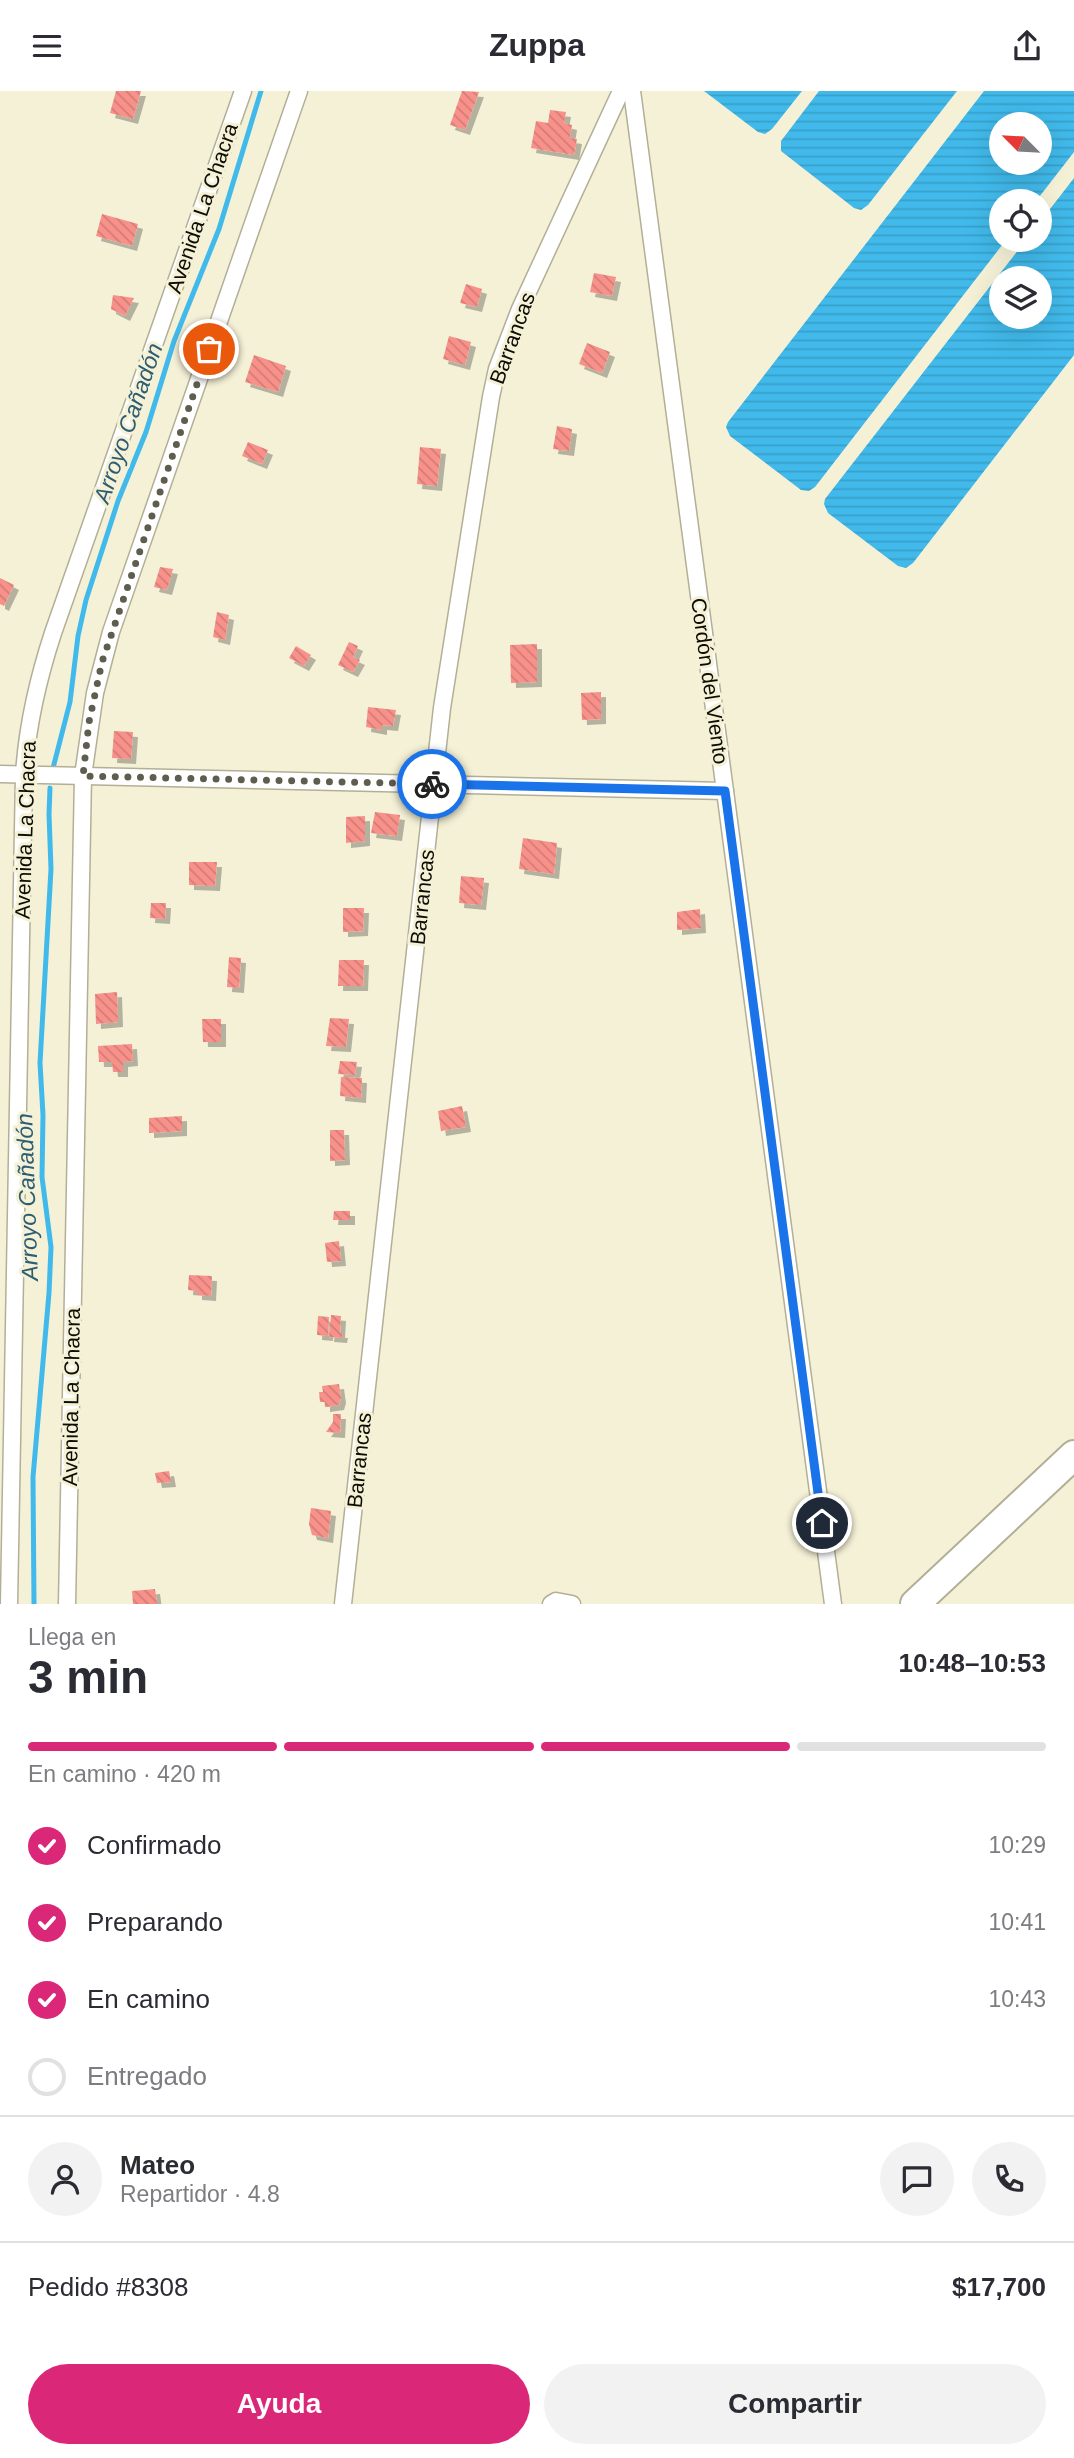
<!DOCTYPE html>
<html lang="es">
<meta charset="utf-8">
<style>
:root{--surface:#fff;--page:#f2f2f3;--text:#2b2b33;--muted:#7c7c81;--line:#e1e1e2;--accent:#db2777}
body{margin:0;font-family:Helvetica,sans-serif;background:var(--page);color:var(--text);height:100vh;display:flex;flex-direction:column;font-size:26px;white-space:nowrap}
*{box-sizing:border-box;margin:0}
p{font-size:23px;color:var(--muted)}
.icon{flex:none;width:38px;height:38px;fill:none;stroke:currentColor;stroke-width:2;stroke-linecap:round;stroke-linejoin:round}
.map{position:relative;height:1513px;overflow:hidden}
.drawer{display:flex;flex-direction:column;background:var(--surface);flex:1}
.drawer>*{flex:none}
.needle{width:46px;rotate:294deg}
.fabs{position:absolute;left:989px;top:21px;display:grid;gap:14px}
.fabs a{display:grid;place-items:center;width:63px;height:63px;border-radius:50%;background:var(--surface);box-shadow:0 7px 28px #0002;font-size:35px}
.pin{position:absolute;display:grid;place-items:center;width:60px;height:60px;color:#fff;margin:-30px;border:4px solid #fff;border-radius:50%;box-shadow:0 2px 7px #0007}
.courier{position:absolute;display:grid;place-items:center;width:70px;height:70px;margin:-35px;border:5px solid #1a73e8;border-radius:50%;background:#fff;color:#222;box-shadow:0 2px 9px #0007}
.summary em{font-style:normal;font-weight:600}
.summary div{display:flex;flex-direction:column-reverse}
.summary{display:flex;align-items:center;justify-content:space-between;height:119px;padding:0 28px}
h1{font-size:46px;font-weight:600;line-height:52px}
.bar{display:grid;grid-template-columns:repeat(4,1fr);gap:10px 7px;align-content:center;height:84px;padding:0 28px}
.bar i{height:9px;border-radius:5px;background:var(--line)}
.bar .on{background:var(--accent)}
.bar p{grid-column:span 4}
.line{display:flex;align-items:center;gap:18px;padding:0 28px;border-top:2px solid var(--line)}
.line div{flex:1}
.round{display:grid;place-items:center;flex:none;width:74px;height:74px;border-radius:37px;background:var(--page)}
ol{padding:0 28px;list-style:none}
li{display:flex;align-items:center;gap:21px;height:77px}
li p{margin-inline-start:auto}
li .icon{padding:7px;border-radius:50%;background:var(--accent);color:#fff;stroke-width:4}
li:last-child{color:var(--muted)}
li i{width:38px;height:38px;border:4px solid var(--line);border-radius:50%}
.button{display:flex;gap:14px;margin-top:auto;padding:14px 28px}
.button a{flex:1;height:80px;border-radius:42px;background:var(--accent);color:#fff;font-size:28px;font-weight:600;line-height:80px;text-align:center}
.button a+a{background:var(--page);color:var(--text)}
header{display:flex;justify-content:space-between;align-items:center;height:91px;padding:0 28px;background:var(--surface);font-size:32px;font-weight:600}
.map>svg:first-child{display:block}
</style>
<header><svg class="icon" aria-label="menu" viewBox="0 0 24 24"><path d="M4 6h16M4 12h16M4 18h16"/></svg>Zuppa<svg class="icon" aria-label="share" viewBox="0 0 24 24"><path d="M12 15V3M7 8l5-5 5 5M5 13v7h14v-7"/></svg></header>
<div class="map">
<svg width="1074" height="1513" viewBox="0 0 1074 1513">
<defs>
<pattern id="water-rules" width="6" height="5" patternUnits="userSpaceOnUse" patternTransform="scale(1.75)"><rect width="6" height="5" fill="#41baeb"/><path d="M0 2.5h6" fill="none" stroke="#389fc8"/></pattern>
<pattern id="building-back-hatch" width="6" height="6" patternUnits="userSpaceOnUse" patternTransform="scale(1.75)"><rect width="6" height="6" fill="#f9918b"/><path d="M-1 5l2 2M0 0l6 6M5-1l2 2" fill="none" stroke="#d47c76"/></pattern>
<filter id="shadow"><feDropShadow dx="5" dy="5" stdDeviation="0" flood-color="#0004"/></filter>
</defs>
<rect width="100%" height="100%" fill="#f5f1d7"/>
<g fill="url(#water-rules)" fill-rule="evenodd">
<polygon points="704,0 802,0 772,38 765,43 758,41"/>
<polygon points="819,0 957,0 868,114 861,119 854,117 781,60 781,50"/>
<path d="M984,0H1074V61L1036,110H1001V149H1006L815,396L809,400L801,399L730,345L726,336L728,331ZM1040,33V72H1001V33Z"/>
<path d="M1074,87V264L913,472L906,477L898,475L828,422L824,413L825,408L1026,149H1040V131ZM1040,187V226H1001V187Z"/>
</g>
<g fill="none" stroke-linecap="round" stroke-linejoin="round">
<g stroke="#41baeb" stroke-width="5">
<polyline points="52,681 70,611 78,545 86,509 118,410 146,341 174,250 219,138 261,0"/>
<polyline points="34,1513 33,1386 49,1202 51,1156 42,1086 43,1024 40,972 51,778 49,723 50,697"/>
</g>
</g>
<g fill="url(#building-back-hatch)" filter="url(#shadow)">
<polygon points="116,0 141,0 133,28 110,22"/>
<polygon points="462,0 479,1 465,39 450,34"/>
<polygon points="550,19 566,21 564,32 572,34 570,47 577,48 574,64 531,57 536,30 548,32"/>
<polygon points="102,123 138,133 132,155 96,145"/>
<polygon points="594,182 616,186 612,205 590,201"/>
<polygon points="466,193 482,198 477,216 460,212"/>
<polygon points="113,204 134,207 125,225 111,218"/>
<polygon points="449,245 471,251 465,274 443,268"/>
<polygon points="587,252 610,261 602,282 579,273"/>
<polygon points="254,264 286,275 278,301 245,291"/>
<polygon points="557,335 572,338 569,360 553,358"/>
<polygon points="248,351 268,359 262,373 242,365"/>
<polygon points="420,356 441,358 437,395 417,393"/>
<polygon points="160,476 173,478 167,499 154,496"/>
<polygon points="0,487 14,494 4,515 0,513"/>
<polygon points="217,521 229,524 225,549 213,546"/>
<polygon points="349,551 358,555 353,566 360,569 353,581 338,574"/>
<polygon points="537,553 537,591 511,592 510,554"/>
<polygon points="296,555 311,564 304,575 289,567"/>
<polygon points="601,601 601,628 582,629 581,602"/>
<polygon points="368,616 396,619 393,635 382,634 382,639 366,636"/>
<polygon points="114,640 133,641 131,668 112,667"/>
<polygon points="375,721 400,724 397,745 371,742"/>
<polygon points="365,725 365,750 346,752 346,726"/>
<polygon points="523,747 557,752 554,783 519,778"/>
<polygon points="189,771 217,771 215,795 189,794"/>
<polygon points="461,785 484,787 481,814 459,812"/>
<polygon points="151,812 166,812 165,828 150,827"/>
<polygon points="343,817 364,817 363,840 343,841"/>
<polygon points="700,818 701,837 677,839 677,821"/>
<polygon points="229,866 241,867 239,897 227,896"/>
<polygon points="339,869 364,869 363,895 338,895"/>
<polygon points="117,901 118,931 96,933 95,903"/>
<polygon points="330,927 349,928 346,956 326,955"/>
<polygon points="202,928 221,928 221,951 203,951"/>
<polygon points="132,953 133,970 123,971 123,981 113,981 112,971 99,971 98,955"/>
<polygon points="340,970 357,971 355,984 338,983"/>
<polygon points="341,986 362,987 361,1007 340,1005"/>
<polygon points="462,1015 466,1036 441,1040 438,1020"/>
<polygon points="182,1025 182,1040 149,1042 149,1027"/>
<polygon points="330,1039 344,1039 345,1069 330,1070"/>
<polygon points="334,1120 350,1120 350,1129 333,1129"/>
<polygon points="339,1150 341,1170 327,1171 325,1152"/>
<polygon points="189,1184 212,1185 211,1205 197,1204 197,1200 188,1199"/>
<polygon points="331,1224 341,1225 340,1242 343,1242 342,1247 329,1246"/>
<polygon points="318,1225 329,1226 328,1245 317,1244"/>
<polygon points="339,1293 341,1307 339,1314 325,1316 325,1311 320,1311 319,1301 323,1301 322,1295"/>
<polygon points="333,1323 341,1323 340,1342 326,1341 333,1331"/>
<polygon points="169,1380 171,1391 157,1392 155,1382"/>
<polygon points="311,1417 331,1420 328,1447 312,1444 309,1433"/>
<polygon points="155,1498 157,1513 133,1513 132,1500"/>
</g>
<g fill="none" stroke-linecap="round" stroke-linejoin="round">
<g stroke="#b3af97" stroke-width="19">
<g id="street">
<polyline points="632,0 833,1513"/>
<polyline points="0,683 725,700"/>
<path d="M9,1513L24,684C27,635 38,588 53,542L243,0"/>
<polyline points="67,1513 83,685 95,602 111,541 299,0"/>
<polyline points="343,1513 442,617 491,306 497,278 520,218 621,0"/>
<polyline points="551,1513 556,1510 572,1513"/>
</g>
</g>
<g stroke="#b3af97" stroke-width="32">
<polyline id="highway" points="915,1513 1074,1364"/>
</g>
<use href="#street" stroke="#fff" stroke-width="16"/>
<use href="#highway" stroke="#fff" stroke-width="28"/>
</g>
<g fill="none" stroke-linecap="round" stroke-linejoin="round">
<polyline stroke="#5f5d4e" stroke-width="7" stroke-dasharray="0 12.6" points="209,258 102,571 89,631 83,685 432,693"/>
<polyline stroke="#1a73e8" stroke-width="9" points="432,693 725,700 822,1432"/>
</g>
<g text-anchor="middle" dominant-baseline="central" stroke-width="6" stroke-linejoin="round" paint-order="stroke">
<g font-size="21" fill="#0e0d05" stroke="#f5f1d7">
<text transform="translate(202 117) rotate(-71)">Avenida La Chacra</text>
<text transform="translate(512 247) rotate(-70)">Barrancas</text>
<text transform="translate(710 590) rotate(82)">Cordón del Viento</text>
<text transform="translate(25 739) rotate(-88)">Avenida La Chacra</text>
<text transform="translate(422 806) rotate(-84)">Barrancas</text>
<text transform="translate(71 1306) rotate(-89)">Avenida La Chacra</text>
<text transform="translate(359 1369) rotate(-84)">Barrancas</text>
</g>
<g font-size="23" font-style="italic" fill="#2d5d72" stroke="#f5f1d7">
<text transform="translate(128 332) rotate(-71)">Arroyo Cañadón</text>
<text transform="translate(27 1106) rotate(-92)">Arroyo Cañadón</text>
</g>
</g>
</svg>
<div class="fabs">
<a><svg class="needle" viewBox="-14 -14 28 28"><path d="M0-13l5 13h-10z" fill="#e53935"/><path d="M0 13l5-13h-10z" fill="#7c7c81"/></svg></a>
<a><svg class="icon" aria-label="locate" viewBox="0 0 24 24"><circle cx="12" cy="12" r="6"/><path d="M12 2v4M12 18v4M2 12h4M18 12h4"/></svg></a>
<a><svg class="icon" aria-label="layers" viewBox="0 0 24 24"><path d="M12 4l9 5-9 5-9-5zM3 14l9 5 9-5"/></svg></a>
</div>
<div class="pin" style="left:209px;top:258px;background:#ea580c"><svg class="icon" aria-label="bag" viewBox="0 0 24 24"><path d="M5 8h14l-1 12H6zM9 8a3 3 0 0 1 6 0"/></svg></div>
<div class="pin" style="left:822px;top:1432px;background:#1f2937"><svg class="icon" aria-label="home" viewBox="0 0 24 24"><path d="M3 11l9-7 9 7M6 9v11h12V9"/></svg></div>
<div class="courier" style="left:432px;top:693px"><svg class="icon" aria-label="bike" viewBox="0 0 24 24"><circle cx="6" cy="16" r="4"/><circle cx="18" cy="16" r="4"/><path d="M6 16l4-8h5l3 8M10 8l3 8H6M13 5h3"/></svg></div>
</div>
<section class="drawer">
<div class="summary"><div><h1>3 min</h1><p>Llega en</p></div><em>10:48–10:53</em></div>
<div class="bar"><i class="on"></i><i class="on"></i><i class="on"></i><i></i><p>En camino · 420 m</p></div>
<ol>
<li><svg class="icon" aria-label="check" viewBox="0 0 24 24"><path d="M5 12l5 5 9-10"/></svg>Confirmado<p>10:29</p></li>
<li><svg class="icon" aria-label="check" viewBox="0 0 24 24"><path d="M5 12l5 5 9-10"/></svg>Preparando<p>10:41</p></li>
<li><svg class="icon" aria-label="check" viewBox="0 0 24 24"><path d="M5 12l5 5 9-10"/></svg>En camino<p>10:43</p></li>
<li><i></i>Entregado</li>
</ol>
<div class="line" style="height:126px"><a class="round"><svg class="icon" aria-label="person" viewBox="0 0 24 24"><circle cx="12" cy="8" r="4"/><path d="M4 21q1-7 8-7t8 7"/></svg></a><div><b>Mateo</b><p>Repartidor · 4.8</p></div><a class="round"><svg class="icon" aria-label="chat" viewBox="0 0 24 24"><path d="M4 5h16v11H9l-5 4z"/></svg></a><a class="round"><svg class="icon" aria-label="phone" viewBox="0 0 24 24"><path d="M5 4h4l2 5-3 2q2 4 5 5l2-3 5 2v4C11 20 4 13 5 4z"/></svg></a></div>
<div class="line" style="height:91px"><div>Pedido #8308</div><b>$17,700</b></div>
<div class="button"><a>Ayuda</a><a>Compartir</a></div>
</section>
